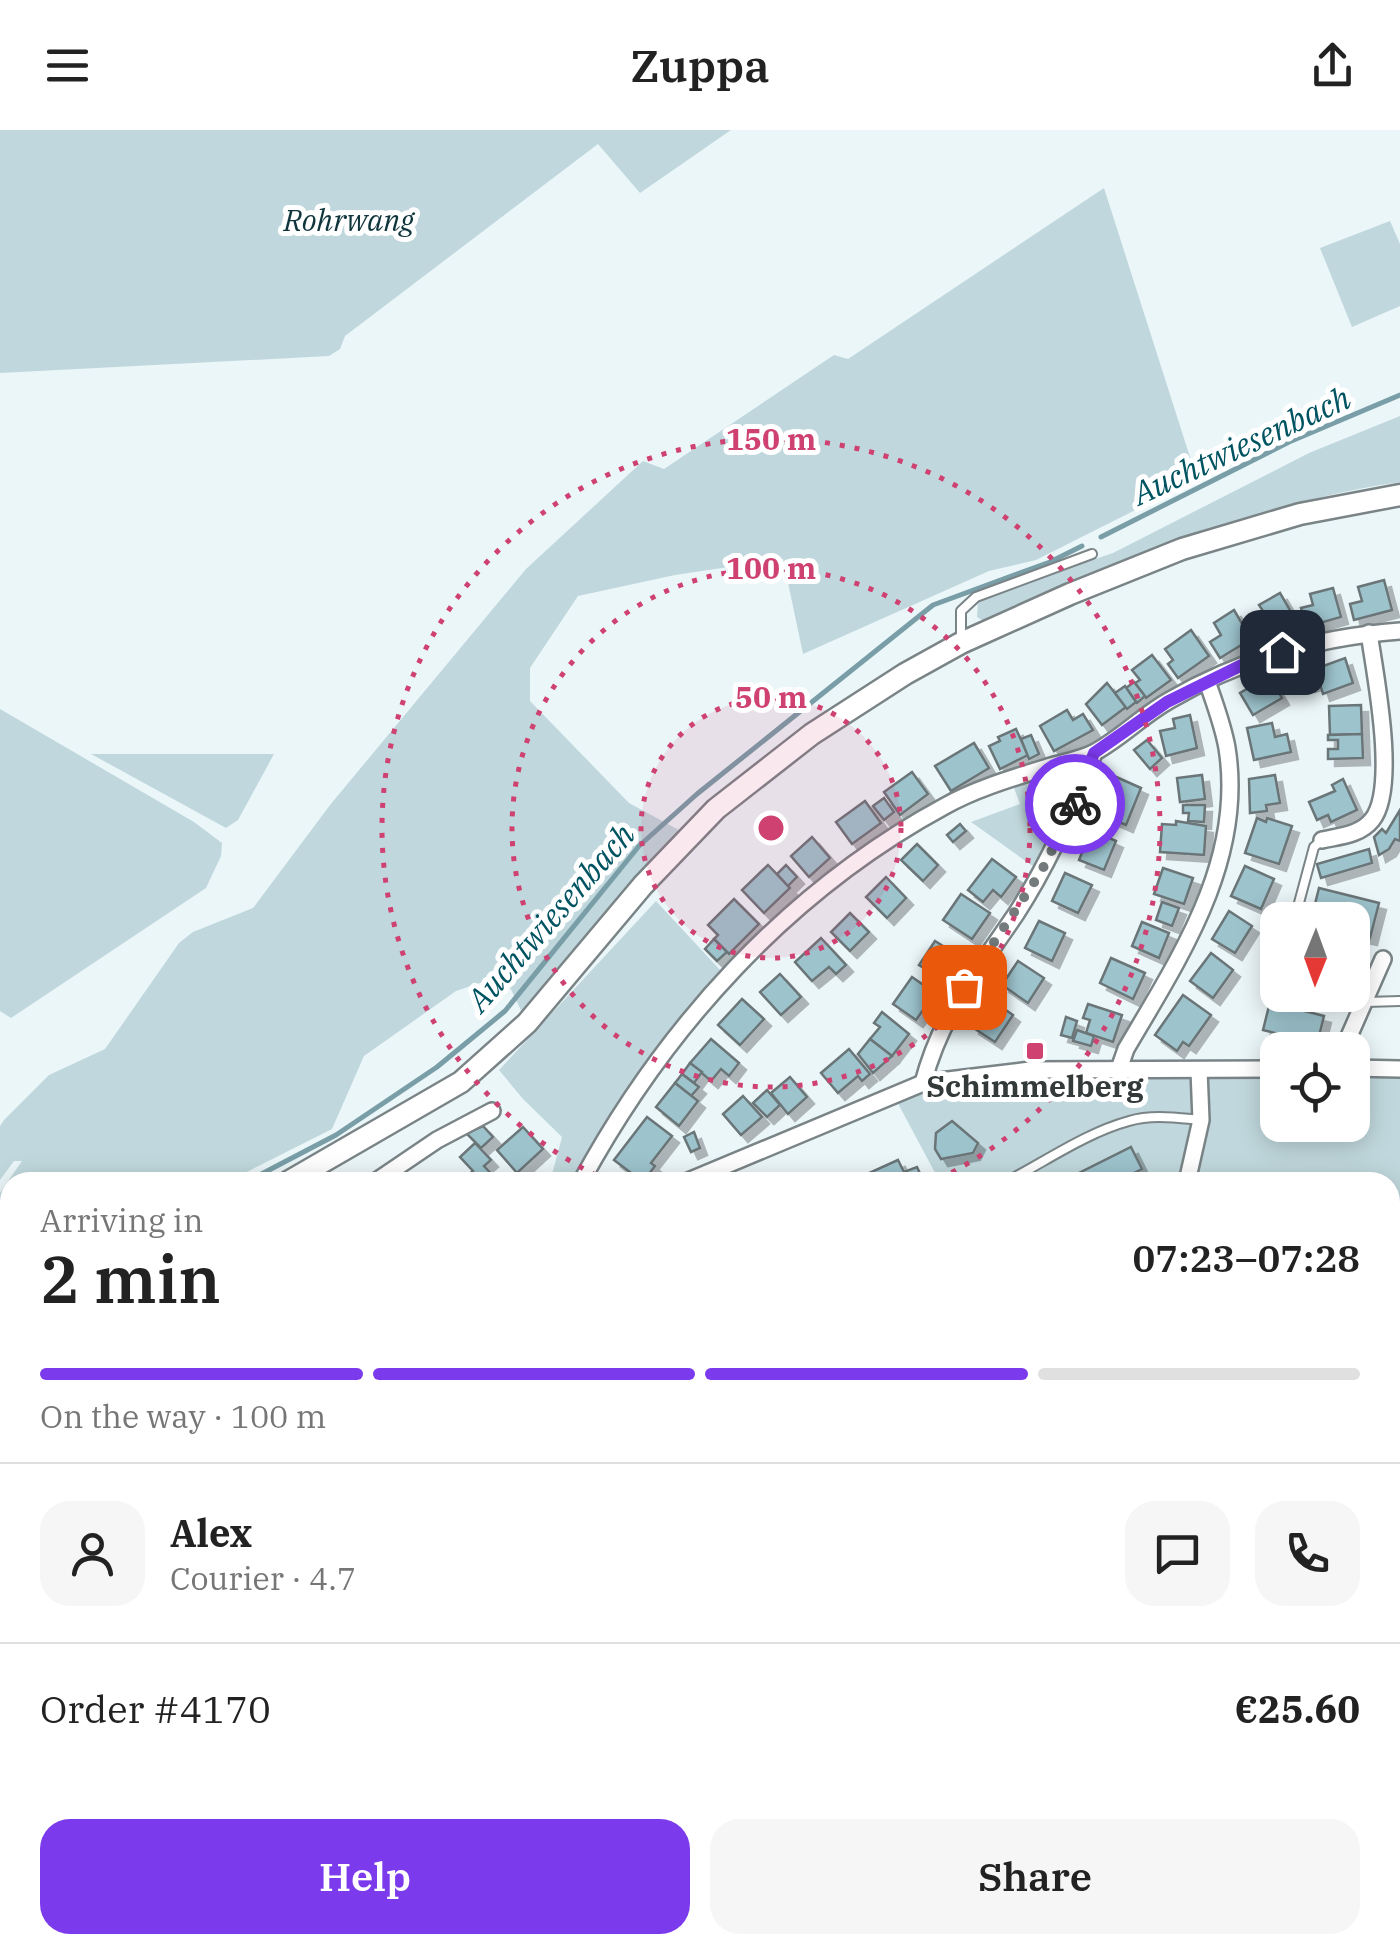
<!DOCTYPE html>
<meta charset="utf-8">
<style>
:root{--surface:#fff;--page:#f6f6f6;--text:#222;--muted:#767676;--line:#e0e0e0;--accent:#7c3aed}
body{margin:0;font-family:"IBM Plex Serif",serif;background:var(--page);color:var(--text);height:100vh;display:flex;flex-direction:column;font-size:38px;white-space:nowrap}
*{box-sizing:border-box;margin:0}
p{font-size:32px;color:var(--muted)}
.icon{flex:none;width:55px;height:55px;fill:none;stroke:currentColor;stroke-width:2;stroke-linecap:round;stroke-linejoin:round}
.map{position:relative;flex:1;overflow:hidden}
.panel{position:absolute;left:0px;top:1042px;width:1400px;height:782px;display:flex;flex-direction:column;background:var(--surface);border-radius:30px 30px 0 0;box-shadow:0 5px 25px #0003}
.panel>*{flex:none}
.needle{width:65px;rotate:181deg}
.tools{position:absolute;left:1260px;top:772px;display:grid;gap:20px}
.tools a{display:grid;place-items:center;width:110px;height:110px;border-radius:20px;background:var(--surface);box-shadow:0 5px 25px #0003;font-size:50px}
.pin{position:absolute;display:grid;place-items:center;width:85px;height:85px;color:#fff;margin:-42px;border-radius:20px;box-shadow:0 5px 15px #0006}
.courier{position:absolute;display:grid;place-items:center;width:100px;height:100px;margin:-50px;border:8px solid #7c3aed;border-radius:50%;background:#fff;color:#222;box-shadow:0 2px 12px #0007}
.overview em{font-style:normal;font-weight:600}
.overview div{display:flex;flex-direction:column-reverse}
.overview{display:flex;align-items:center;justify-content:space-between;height:170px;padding:0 40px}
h1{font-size:65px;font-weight:600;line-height:75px}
.bar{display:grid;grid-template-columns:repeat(4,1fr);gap:15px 10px;align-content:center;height:120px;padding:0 40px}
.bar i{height:12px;border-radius:8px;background:var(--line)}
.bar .selected{background:var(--accent)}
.bar p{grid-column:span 4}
.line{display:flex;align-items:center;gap:25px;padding:0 40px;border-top:2px solid var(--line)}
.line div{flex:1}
.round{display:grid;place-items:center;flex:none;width:105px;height:105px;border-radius:30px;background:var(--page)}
.action{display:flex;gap:20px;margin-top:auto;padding:20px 40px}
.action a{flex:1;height:115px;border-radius:30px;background:var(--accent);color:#fff;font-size:40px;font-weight:600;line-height:115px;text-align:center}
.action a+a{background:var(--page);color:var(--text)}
header{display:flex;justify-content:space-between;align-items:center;height:130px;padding:0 40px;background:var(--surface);font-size:45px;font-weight:600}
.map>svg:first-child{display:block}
</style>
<header><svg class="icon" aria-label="menu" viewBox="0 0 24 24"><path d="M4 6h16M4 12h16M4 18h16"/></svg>Zuppa<svg class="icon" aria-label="share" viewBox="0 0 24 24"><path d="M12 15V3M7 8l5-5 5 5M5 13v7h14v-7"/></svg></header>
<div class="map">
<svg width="1400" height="1823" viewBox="0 0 1400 1823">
<defs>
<filter id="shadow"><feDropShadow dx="7" dy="7" stdDeviation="0" flood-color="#0004"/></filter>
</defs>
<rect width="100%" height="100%" fill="#ebf6f9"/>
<g fill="#c0d8dd">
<polygon points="0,0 731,0 640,63 598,14 345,206 340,219 329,226 0,243"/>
<polygon points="1104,58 1197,349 1036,430 989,441 803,524 783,429 675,445 578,466 530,538 530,571 629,673 690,706 527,893 504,845 456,861 364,926 332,999 227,1052 10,1052 10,1234 6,1238 10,1261 0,1271 0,1063 22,1031 14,1031 0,1050 0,996 4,990 49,945 105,919 179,813 193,802 253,778 330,675 526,439 643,331 664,339 834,225 848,229"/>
<polygon points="1390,91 1400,114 1400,176 1352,197 1320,118"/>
<path d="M1400,286V352C1255,373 1120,432 987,493L977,487L978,473L992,464L1113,423L1309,323Z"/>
<polygon points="0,579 194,692 222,713 221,726 206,758 11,888 0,881"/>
<polygon points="1094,623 1041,742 971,692 1020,674 1011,650"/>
<polygon points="91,624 274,624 238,690 226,698"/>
<path d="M656,771L722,842C664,906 615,976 575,1052H550L562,1007L523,969L499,940Z"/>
<polygon points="1353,941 1400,941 1400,1215 1390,1195 1390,1052 1190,1052 1203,943 1277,942 1278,995 1352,995"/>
<polygon points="1030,943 1197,943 1198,988 1183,1052 940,1052 895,968 924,957"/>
<polygon points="1390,1311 1400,1313 1400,1823 1385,1823 1383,1815 1390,1815"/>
<polygon points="10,1766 10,1815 42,1815 50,1823 0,1823 0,1771"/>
<polygon points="85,1815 181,1815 183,1817 173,1823 73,1823"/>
</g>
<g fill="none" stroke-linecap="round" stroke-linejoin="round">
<g stroke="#799ea7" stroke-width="5">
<polyline points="1101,407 1289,312 1400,265"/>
<polyline points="246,1052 336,1005 437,937 505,881 639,716 697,664 933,475 1050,432 1082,416"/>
<polyline points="0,1313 10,1300"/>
</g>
</g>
<g fill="#9dc3cc" stroke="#6b7578" stroke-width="2.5" filter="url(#shadow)">
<polygon points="1384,450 1392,480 1354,490 1350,474 1362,471 1358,457"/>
<polygon points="1333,458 1341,487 1306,497 1301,478 1313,475 1310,464"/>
<polygon points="1280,463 1297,492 1263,511 1253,495 1267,487 1259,475"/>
<polygon points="1234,480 1251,509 1220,528 1210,512 1221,505 1214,493"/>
<polygon points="1191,500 1209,526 1178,548 1168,534 1173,530 1165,519"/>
<polygon points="1152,525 1171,550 1146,568 1135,553 1140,550 1132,540"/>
<polygon points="1345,528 1353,553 1323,564 1315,539"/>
<polygon points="1314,536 1319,552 1308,555 1302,540"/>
<polygon points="1269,546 1282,568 1253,585 1240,563"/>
<polygon points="1134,552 1145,566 1137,573 1126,558"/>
<polygon points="1107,553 1126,577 1102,595 1086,574"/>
<polygon points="1125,556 1136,572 1127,579 1115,563"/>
<polygon points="1361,575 1362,604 1330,605 1329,576"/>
<polygon points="1067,580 1073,590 1083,584 1093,600 1054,621 1040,596"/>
<polygon points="1190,585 1197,618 1166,626 1160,601 1175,598 1173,589"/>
<polygon points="1272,593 1275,607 1287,604 1291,622 1254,630 1247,598"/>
<polygon points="1016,599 1028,625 1000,639 989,616 1000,611 998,607"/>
<polygon points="1362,604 1363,628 1328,629 1328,619 1338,619 1338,610 1328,610 1328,605"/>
<polygon points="1031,605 1039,624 1029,629 1021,609"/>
<polygon points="1147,610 1162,628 1150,639 1134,620"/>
<polygon points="974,613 989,638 951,661 935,636"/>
<polygon points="912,642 928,664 900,685 884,662"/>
<polygon points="1202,645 1205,669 1180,672 1177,648"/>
<polygon points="1275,645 1280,673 1266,675 1267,681 1250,683 1249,649"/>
<polygon points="1114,646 1141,658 1126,695 1098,683"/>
<polygon points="1343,649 1357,680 1331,692 1328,685 1317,690 1309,672 1335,661 1332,655"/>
<polygon points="884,668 894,682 884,690 873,676"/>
<polygon points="865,671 881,693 852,714 836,692"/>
<polygon points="1183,675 1205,675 1204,692 1188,691 1189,683 1183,683"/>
<polygon points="1400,680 1400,711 1395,709 1389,719 1379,725 1374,707 1382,699 1386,703"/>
<polygon points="1257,688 1266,692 1267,688 1292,696 1279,734 1245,723"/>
<polygon points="1176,691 1206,696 1204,725 1160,722 1162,694 1176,695"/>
<polygon points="960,694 966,701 953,712 947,705"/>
<polygon points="1091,700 1116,711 1104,740 1079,730"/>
<polygon points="812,707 830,728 809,747 791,726"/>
<polygon points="917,714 938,735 923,751 901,730"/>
<polygon points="1369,719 1372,733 1321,748 1317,734"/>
<polygon points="992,729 1016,747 1001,767 993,760 983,772 968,760"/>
<polygon points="768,735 790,758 764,783 742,760"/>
<polygon points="786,735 797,747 788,756 777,744"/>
<polygon points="1245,736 1274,749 1261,779 1231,766"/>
<polygon points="1163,738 1193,748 1184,774 1154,764"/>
<polygon points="1065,743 1092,755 1078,783 1052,771"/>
<polygon points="886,747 906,768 887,788 866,767"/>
<polygon points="1319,758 1379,773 1370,808 1352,804 1352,790 1311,790"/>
<polygon points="961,764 990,783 972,809 943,790"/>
<polygon points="734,769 759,794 729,824 714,809 718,805 708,795"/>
<polygon points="1162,772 1179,778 1172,796 1156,790"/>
<polygon points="1229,781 1252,796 1235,823 1212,809"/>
<polygon points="850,783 869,802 850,821 831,802"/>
<polygon points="1039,791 1065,803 1052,831 1025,818"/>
<polygon points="1142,792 1169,803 1159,828 1132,816"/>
<polygon points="821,808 846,835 836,844 829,837 812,851 795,832"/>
<polygon points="714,809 727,822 717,831 705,819"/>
<polygon points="935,811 959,826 944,850 919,835"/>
<polygon points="1211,823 1233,840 1213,868 1190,851"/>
<polygon points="1111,828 1145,843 1133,869 1100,853"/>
<polygon points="1018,831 1044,848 1028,873 1002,855"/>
<polygon points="780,844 801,867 781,885 760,862"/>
<polygon points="912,847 935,863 916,890 893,874"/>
<polygon points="1183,865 1211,885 1189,916 1183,912 1177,921 1155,905"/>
<polygon points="742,869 764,889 740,915 718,895"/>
<polygon points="990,869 1013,885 995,912 972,897"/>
<polygon points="1270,872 1324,886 1317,914 1263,900"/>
<polygon points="1088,874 1122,885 1113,912 1086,903 1090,890 1083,888"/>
<polygon points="882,882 909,904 892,926 870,909 880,897 874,893"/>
<polygon points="1066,887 1077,891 1072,908 1061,905"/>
<polygon points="1077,900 1094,906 1091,916 1073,911"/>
<polygon points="711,909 739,933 729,946 721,939 711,951 690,933"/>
<polygon points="870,909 892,926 873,943 858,924"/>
<polygon points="849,919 870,944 862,951 858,946 838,963 821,943"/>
<polygon points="690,933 702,942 694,953 682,944"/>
<polygon points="682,944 699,957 691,966 675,953"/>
<polygon points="790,947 807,967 788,984 771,963"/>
<polygon points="675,953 698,971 679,996 656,977"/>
<polygon points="767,960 780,975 767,987 753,973"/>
<polygon points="743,966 762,987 741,1005 723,984"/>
<polygon points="647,987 672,1006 651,1033 655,1036 643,1052 614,1030"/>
<polygon points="952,991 978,1013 973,1023 941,1029 935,1019 936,1003"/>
<polygon points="483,996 493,1007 481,1018 466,1003"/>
<polygon points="523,997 543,1019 517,1043 497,1020"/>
<polygon points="694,1002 700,1018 691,1022 684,1007"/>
<polygon points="475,1013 491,1030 484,1036 499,1052 460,1052 473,1041 460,1027"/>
<polygon points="1131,1017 1142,1039 1116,1052 1069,1052 1067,1049"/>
<polygon points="898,1030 904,1042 917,1037 924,1052 874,1052 869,1043"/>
<polygon points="0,1459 6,1464 10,1459 10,1487 0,1479"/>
<polygon points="7,1495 10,1499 10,1518 0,1527 0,1501"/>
<polygon points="229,1815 276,1815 277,1818 268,1823 258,1823 255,1818 247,1823 233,1823"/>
<polygon points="342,1815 384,1815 390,1819 387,1823 342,1823 338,1820"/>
<polygon points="498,1815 517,1815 515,1823 492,1823"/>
<polygon points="846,1815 877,1815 876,1823 845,1823"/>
<polygon points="1024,1815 1072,1815 1068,1823 1048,1823 1040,1815 1031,1823"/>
<polygon points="1245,1815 1271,1815 1267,1823 1241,1823"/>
<polygon points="1284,1815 1309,1815 1322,1823 1279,1823"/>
</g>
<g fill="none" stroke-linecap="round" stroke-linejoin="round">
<g stroke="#7a8487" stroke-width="12">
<g id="lane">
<polyline points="961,509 961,481 976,467 1092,424"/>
<polyline points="1296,784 1314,717 1322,710"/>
<polyline points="1366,872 1400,871"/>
<path d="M1015,1047C1052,1027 1089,1002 1129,991C1152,984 1178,988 1201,990"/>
</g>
</g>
<g stroke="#7a8487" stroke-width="20">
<g id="street">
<path d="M1322,710C1340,706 1360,705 1372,690C1398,658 1375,544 1369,503"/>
<polyline points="1343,920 1383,829"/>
<polyline points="1352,938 1400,939"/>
<path d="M1119,939L1126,919C1180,827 1245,730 1227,618C1223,595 1214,572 1207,551"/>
<path d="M923,953C941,884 977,842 1016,784C1049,733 1073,679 1094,623"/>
<polyline points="375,1052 437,1010 492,981"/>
<path d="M581,1052C665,897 788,761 945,676C977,658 1016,647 1051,636C1065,632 1082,629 1095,622C1121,608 1143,585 1170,570C1241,529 1318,507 1400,501"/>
<polyline points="686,1052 923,953 1030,940 1278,939"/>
<polyline points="1187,1052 1201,990 1199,940"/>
<polyline points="0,1328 10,1316"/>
<polyline points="0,1553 10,1542"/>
<polyline points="50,1815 58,1823"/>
<polyline points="302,1815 306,1823"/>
<polyline points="807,1823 810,1815"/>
<polyline points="997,1823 998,1815"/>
<polyline points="1183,1823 1187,1815"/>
</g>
</g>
<g stroke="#7a8487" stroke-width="25">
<g id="secondary">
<polyline points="288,1052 461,952 527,893 643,755 716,679 812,604 905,544 961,513 1070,464 1182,419 1300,384 1400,365"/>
<polyline points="0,1285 10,1274"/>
</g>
</g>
<use href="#lane" stroke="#fff" stroke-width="8"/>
<use href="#street" stroke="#fff" stroke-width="15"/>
<use href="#secondary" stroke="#fff" stroke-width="20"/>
</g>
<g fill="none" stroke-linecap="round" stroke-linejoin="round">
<polyline stroke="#747b7d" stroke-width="10" stroke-dasharray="0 18" points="964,857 1041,742 1075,674"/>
<polyline stroke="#7c3aed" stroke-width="12" points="1075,674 1094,623 1167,572 1248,532 1282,522"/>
</g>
<circle cx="771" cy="698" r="130" fill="#ce4171" fill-opacity=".12"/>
<g fill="none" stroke="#ce4171" stroke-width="5" stroke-dasharray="5 10">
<circle cx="771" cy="698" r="130"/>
<circle cx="771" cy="698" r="259"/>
<path d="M610 1052A389 389 0 1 1 932 1052"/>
</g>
<rect fill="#ce4171" stroke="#fff" stroke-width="4" x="1025" y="911" width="20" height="20" rx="5"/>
<g text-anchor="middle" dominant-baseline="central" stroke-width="10" stroke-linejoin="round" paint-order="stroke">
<g font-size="30" font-style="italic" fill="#0f353c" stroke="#fff">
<text x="349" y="89">Rohrwang</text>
</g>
<g font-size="30" font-weight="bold" fill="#34393a" stroke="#fff">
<text x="1035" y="955">Schimmelberg</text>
</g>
<g font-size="32" font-style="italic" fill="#005361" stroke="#fff">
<text transform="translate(1241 315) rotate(-25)">Auchtwiesenbach</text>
<text transform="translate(550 787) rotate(-49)">Auchtwiesenbach</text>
</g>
</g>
<circle cx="771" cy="698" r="15" fill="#ce4171" stroke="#fff" stroke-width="5"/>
<g font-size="30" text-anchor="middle" font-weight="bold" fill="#ce4171" stroke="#fff" stroke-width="10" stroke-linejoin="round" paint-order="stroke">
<text x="771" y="320">150 m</text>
<text x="771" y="449">100 m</text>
<text x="771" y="578">50 m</text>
</g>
</svg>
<div class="tools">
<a><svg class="needle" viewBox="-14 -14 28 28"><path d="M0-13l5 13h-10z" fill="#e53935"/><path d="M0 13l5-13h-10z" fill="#767676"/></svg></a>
<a><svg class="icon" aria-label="locate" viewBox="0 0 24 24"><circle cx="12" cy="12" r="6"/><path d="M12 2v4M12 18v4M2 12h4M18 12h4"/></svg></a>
</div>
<div class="pin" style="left:964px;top:857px;background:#ea580c"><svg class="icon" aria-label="bag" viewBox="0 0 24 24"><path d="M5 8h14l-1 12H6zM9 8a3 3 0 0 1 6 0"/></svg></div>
<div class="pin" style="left:1282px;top:522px;background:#1f2937"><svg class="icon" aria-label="home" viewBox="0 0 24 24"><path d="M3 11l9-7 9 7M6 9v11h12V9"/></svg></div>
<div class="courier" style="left:1075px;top:674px"><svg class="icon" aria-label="bike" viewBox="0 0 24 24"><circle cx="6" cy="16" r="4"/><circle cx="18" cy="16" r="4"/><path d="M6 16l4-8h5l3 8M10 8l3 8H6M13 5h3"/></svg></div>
<section class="panel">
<div class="overview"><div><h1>2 min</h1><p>Arriving in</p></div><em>07:23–07:28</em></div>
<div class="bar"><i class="selected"></i><i class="selected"></i><i class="selected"></i><i></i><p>On the way · 100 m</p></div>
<div class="line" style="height:180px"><a class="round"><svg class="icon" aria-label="person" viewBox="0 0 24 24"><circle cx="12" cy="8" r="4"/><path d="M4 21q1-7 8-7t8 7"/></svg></a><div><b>Alex</b><p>Courier · 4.7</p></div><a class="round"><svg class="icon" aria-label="chat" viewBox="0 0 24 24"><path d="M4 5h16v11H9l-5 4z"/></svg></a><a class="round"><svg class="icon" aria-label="phone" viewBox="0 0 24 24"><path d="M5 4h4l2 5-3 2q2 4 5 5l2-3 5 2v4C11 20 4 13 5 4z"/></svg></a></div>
<div class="line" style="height:130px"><div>Order #4170</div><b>€25.60</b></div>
<div class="action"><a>Help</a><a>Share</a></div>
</section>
</div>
